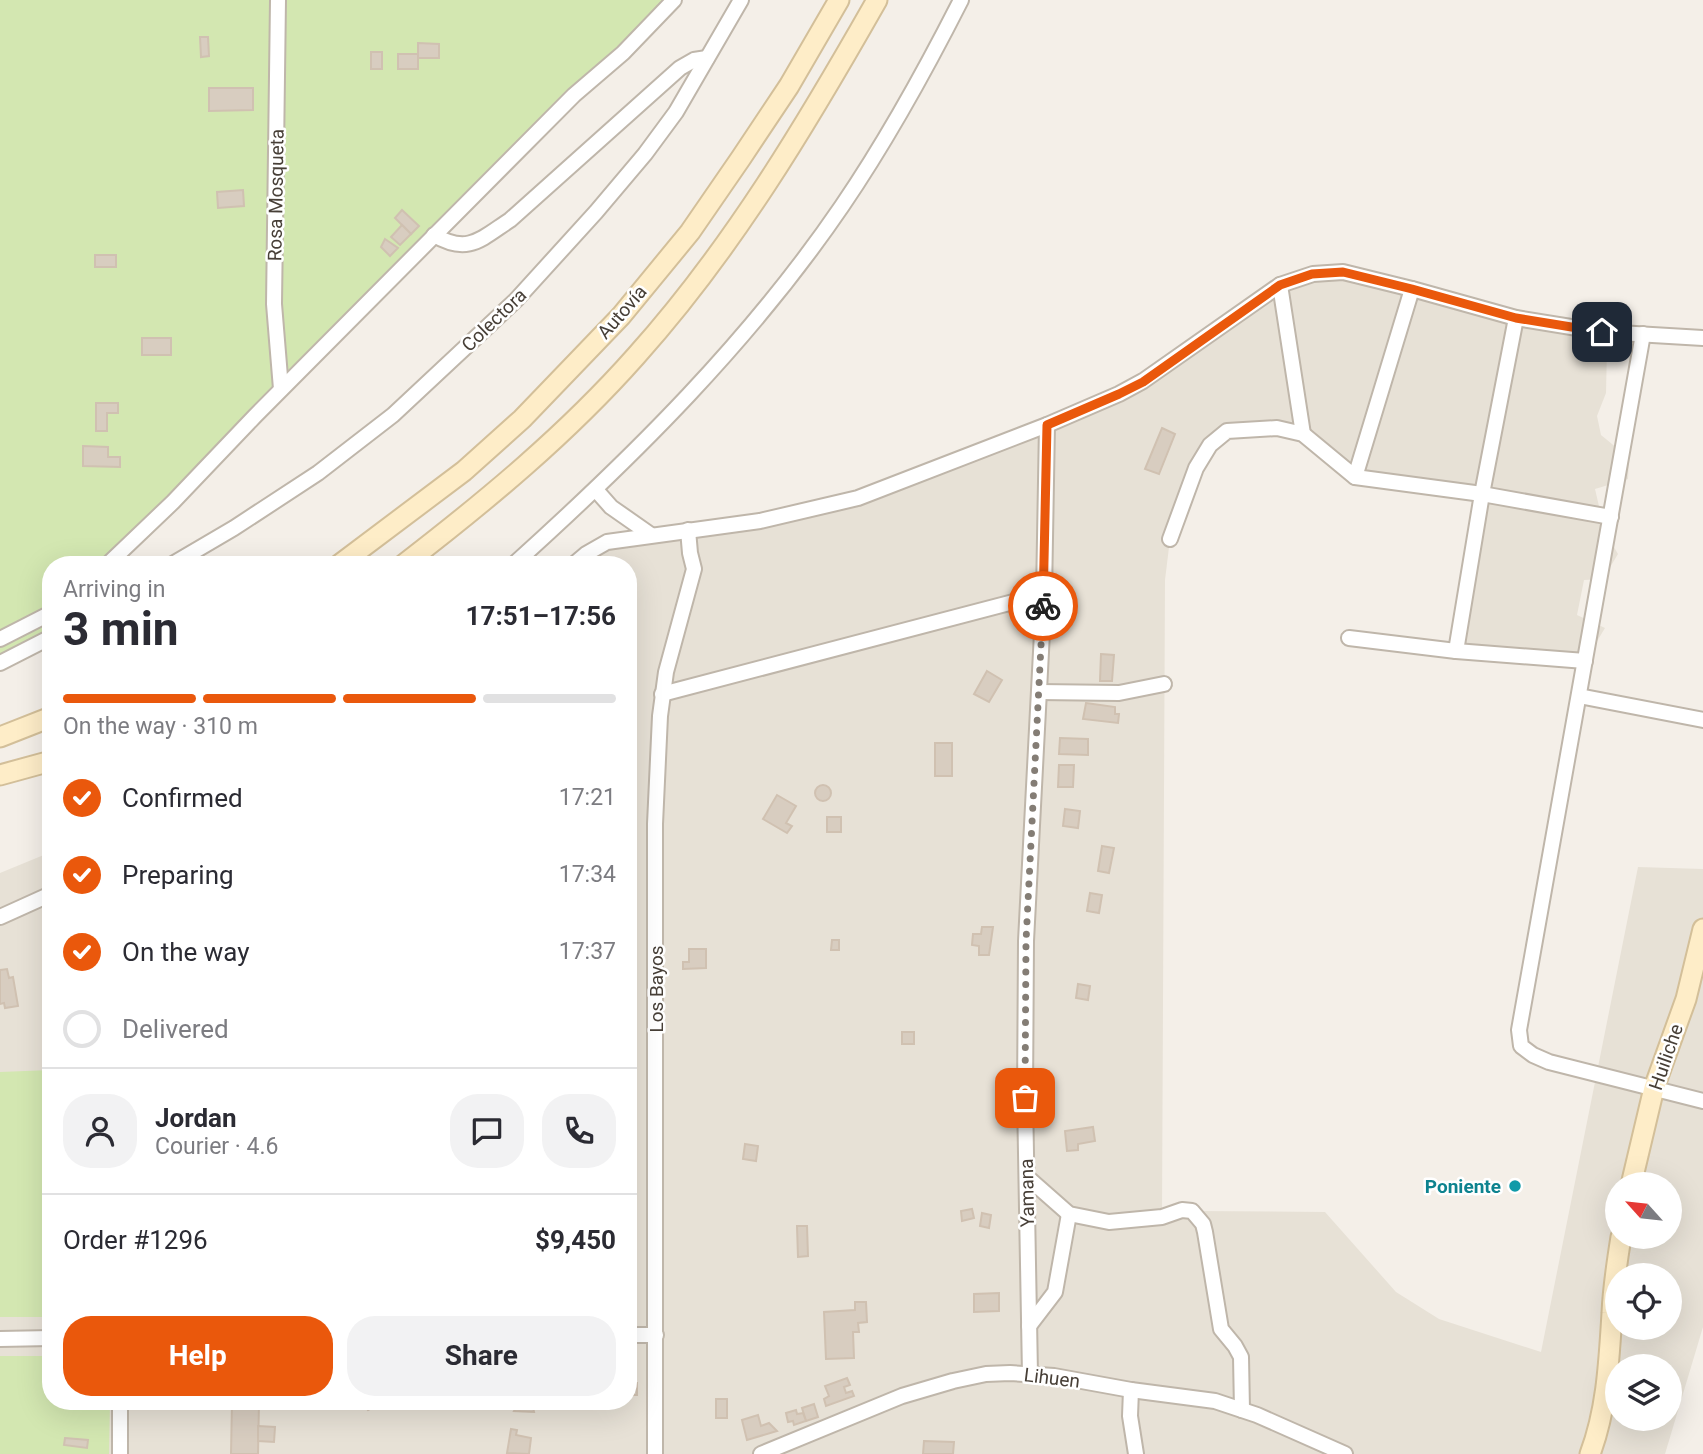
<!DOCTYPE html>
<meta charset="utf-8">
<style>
:root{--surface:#fff;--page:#f2f2f3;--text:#2b2b33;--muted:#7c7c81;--line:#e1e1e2;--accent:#ea580c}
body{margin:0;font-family:Roboto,sans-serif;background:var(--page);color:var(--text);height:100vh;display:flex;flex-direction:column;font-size:26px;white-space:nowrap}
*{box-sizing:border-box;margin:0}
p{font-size:23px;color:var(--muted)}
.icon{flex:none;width:38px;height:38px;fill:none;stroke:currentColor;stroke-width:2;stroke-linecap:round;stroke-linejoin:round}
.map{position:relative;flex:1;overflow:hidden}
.details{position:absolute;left:42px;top:556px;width:595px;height:854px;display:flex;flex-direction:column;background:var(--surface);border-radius:28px;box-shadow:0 7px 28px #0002}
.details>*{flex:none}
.needle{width:46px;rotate:297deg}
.tools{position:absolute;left:1605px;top:1172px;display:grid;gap:14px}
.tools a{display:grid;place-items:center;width:77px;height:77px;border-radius:50%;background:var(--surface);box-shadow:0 7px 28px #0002;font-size:35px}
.pin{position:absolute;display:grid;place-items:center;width:60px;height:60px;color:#fff;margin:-30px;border-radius:14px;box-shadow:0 4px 10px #0006}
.courier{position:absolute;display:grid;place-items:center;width:70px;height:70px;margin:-35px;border:5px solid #ea580c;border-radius:50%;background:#fff;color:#222;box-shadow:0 2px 9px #0007}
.head em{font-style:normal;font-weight:700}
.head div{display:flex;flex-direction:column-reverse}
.head{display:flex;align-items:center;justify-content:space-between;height:119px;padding:0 21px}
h1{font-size:46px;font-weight:700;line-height:52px}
.bar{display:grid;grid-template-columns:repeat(4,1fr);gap:10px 7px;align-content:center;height:84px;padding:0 21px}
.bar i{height:9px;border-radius:5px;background:var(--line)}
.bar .current{background:var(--accent)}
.bar p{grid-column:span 4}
.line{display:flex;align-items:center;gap:18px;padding:0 21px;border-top:2px solid var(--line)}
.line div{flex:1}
.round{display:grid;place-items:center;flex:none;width:74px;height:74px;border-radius:28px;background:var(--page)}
ol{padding:0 21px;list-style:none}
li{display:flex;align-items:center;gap:21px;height:77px}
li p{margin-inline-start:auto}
li .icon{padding:7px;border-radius:50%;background:var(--accent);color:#fff;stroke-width:4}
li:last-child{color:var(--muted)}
li i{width:38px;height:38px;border:4px solid var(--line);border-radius:50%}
.action{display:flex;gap:14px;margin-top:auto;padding:14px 21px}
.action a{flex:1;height:80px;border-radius:28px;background:var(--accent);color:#fff;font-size:28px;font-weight:700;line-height:80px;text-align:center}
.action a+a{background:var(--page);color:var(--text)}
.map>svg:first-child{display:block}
</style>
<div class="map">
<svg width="1703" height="1454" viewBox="0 0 1703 1454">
<rect width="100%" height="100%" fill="#f4efe8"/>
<path fill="#e7e1d6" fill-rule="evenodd" d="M1343,272L1602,332L1607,348L1606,393L1597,416L1601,435L1629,458L1628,479L1595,489L1605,532L1618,554L1603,579L1584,580L1577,615L1605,628L1585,661L1456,651L1482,495L1355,477L1303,434L1226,431L1210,445L1170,539L1165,580L1162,1216L1192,1211L1325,1212L1396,1292L1439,1319L1541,1352L1638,867L1703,869V1327L1665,1454H0V873L51,852V1402H628V565H573L607,542L809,511L1119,394L1280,285ZM1617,1185H1670V1237H1617ZM1617,1276H1670V1328H1617ZM1617,1367H1670V1419H1617Z"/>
<g fill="#d3e7b1">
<polygon points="0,0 674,0 107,565 51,565 51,637 0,663"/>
<polygon points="51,1070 51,1317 0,1317 0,1072"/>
<polygon points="0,1356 51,1356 51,1402 110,1402 109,1454 0,1454"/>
</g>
<g fill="#d8cdc0" stroke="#d0c1b1" stroke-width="2">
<polygon points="200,37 208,37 209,56 201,57"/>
<polygon points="418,43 439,44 439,58 418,58"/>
<rect x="371" y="52" width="11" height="17"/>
<rect x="398" y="54" width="20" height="15"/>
<polygon points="209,88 253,88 253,110 209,111"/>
<polygon points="243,190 244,206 218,208 217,192"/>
<polygon points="402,210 419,226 411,234 395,218"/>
<polygon points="402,225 411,234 400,245 391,237"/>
<polygon points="385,239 398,248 390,256 381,247"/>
<rect x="95" y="255" width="21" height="12"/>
<rect x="142" y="338" width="29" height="17"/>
<polygon points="96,403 118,403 118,413 107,413 107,431 96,431"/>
<polygon points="1162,428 1175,434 1159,474 1145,469"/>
<polygon points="83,446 108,447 108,457 120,457 120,467 83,466"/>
<polygon points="1101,654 1114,655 1112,681 1100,681"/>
<polygon points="987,671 1002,680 989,702 974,694"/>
<polygon points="1086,703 1115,707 1115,714 1119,714 1118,723 1083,719"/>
<polygon points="1060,738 1088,739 1088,755 1059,754"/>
<rect x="935" y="743" width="17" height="33"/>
<polygon points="1059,765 1074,765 1073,787 1058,787"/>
<circle cx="823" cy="793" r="8"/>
<polygon points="777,795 796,806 786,823 792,826 787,833 763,819"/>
<polygon points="1065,809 1080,811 1078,828 1063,826"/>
<rect x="827" y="817" width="14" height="15"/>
<polygon points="1102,846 1114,848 1109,873 1098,871"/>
<polygon points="1090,893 1102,895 1099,913 1087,911"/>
<polygon points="982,927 993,927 989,955 979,955 979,946 972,945 973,934 981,934"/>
<polygon points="832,940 839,940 839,950 831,950"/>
<polygon points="689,949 706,949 706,968 683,969 683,962 689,962"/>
<polygon points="7,969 9,978 13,977 18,1006 5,1008 4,1003 0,1004 0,970"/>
<polygon points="1078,984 1090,986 1088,1000 1076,998"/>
<rect x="902" y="1032" width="12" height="12"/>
<polygon points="1093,1127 1095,1141 1078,1144 1078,1150 1067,1151 1065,1131"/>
<polygon points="745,1144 758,1146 756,1161 743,1159"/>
<polygon points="972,1209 974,1218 962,1221 961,1211"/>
<polygon points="982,1213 991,1215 989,1228 980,1226"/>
<polygon points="797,1226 807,1226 808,1256 798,1257"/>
<rect x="628" y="1285" width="4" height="27"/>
<polygon points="999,1293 999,1311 974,1312 974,1294"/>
<polygon points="855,1302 866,1302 867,1322 858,1323 859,1332 853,1332 854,1358 826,1359 824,1312 855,1310"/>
<polygon points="628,1365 634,1365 633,1383 628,1383"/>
<polygon points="847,1378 850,1385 844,1387 846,1393 852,1391 854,1396 826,1406 824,1399 829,1396 825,1386"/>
<rect x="628" y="1383" width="9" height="12"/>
<rect x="716" y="1399" width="11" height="19"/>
<polygon points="232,1402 259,1402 258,1454 231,1454"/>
<polygon points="364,1402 376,1402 376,1406 368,1410 364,1406"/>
<polygon points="519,1402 572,1402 573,1406 533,1407 534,1412 514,1411"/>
<polygon points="814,1404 818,1417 806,1421 802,1408"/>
<polygon points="796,1410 797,1414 803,1413 806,1421 794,1425 793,1421 788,1422 786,1413"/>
<polygon points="758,1415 761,1426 769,1423 777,1431 747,1440 742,1420"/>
<polygon points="258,1426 275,1427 274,1442 258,1441"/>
<polygon points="511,1429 517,1430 516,1435 531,1438 529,1454 507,1453"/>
<polygon points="65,1438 88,1440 87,1448 64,1445"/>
<polygon points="924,1441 954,1442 953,1454 923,1454"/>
</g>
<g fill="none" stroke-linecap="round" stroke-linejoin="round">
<g stroke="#bfb6aa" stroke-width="18">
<g id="street">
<polyline points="278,0 274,304 281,389"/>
<path d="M434,235C468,255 481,239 510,220L680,68L694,60L707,58"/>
<polyline points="1280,285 1303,434"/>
<polyline points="1643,334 1519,1030 1521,1046 1533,1055 1549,1062 1703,1101"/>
<polyline points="1355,477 1412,289"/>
<polyline points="596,490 611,507 651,535"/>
<polyline points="1170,539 1196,468 1210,445 1227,431 1277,428 1303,434 1355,477 1482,494 1611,517"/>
<polyline points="107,565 173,502 255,416 574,95 623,53 674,0"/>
<polyline points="171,565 234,528 318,473 393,415 516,300 596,212 645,154 676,112 741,0"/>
<path d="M513,565C634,456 750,341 842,206C887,140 925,71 961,0"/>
<polyline points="573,565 586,554 607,542 760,521 858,498 1047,425 1119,394 1143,381 1280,285 1313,274 1343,272 1412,289 1516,318 1602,332 1703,338"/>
<polyline points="1349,638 1456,651 1585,661"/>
<polyline points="0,639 51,613"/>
<polyline points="1456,651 1482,494 1516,318"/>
<polyline points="0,663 51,637"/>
<polyline points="1039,692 1119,693 1164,684"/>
<polyline points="662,694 1044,594"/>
<polyline points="1579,696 1703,720"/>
<polyline points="0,917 51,894"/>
<polyline points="1027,1177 1069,1214 1109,1222 1162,1217 1182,1210 1192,1211 1203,1224 1205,1232 1221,1329 1235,1346 1241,1357 1242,1410"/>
<polyline points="1029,1326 1055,1292 1069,1214"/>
<polyline points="628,1335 656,1335"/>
<polyline points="0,1339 51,1338"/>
<polyline points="1030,1374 1025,1098 1026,941 1044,594 1047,425"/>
<polyline points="1131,1390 1130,1416 1136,1454"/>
<polyline points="120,1402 120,1454"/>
<polyline points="655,1454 655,824 660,716 666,672 694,569 690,553 688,530"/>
<polyline points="761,1454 902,1396 953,1381 986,1374 1010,1373 1054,1376 1131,1390 1215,1401 1257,1415 1345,1454"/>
</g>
</g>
<g stroke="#d3bf99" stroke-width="23">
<g id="secondary">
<polyline points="339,565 464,471 522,419 621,316 690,232 741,158 789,86 839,0"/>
<path d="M403,565C486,501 566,435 636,356C732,249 806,125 877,0"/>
<polyline points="0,737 51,717"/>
<polyline points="0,775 51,761"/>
<polyline points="1631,1185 1654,1088 1686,999 1703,929"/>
<path d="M1590,1454C1607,1409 1609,1361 1612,1313C1613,1288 1617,1262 1621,1237"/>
</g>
</g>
<use href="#street" stroke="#fff" stroke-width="14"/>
<use href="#secondary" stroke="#feedc8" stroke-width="19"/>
</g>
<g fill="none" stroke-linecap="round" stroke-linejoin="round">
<polyline stroke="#847d75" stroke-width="7" stroke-dasharray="0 12.6" points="1025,1098 1026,941 1043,606"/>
<polyline stroke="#ea580c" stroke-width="9" points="1043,606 1047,425 1119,394 1143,382 1280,285 1312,274 1343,272 1412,289 1516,318 1602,332"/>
</g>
<circle fill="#0f9aa8" stroke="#fff" stroke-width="2.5" cx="1515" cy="1186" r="7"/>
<g text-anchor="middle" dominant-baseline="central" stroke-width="5" stroke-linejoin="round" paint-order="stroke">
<g font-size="19" fill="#473f37" stroke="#fff">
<text transform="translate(276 195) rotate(-89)">Rosa Mosqueta</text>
<text transform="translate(622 312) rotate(-49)">Autovía</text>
<text transform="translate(494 320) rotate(-44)">Colectora</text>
<text transform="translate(656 989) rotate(-90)">Los Bayos</text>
<text transform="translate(1666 1057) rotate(-71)">Huiliche</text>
<text transform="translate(1027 1193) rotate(-91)">Yamana</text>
<text transform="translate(1052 1378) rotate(7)">Lihuen</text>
</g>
<g font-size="19" font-weight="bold" fill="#0d838f" stroke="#fff" text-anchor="end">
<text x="1501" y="1186">Poniente</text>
</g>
</g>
</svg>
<div class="tools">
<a><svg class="needle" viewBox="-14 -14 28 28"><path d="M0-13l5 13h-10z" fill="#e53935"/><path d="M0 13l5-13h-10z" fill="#7c7c81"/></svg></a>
<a><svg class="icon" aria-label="locate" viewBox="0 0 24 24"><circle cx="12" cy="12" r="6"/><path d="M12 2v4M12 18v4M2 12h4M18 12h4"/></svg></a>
<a><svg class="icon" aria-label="layers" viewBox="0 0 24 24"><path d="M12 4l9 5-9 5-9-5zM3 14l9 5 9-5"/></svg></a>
</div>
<div class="pin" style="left:1025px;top:1098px;background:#ea580c"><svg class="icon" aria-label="bag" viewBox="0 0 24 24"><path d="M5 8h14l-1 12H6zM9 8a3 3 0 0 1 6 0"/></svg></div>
<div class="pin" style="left:1602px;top:332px;background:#1f2937"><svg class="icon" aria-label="home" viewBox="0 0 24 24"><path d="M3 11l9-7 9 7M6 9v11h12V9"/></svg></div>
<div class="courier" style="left:1043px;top:606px"><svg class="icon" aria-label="bike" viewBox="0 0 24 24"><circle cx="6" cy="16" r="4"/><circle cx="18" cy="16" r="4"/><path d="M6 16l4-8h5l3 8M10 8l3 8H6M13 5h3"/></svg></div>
<section class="details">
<div class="head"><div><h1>3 min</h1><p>Arriving in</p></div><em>17:51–17:56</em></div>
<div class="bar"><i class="current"></i><i class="current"></i><i class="current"></i><i></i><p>On the way · 310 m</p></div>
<ol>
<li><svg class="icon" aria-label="check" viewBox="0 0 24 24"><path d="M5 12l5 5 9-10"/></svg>Confirmed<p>17:21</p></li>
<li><svg class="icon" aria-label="check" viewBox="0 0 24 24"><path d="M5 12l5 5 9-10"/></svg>Preparing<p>17:34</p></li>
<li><svg class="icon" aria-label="check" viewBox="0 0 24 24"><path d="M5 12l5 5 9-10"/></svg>On the way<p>17:37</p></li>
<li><i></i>Delivered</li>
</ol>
<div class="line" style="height:126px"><a class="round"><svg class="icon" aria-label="person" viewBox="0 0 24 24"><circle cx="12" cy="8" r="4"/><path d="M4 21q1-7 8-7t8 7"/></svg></a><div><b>Jordan</b><p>Courier · 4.6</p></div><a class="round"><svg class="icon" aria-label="chat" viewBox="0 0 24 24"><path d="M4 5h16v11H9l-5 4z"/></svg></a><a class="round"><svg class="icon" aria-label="phone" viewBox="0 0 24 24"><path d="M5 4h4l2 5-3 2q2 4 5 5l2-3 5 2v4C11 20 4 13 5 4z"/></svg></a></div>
<div class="line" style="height:91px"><div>Order #1296</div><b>$9,450</b></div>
<div class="action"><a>Help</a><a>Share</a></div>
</section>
</div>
